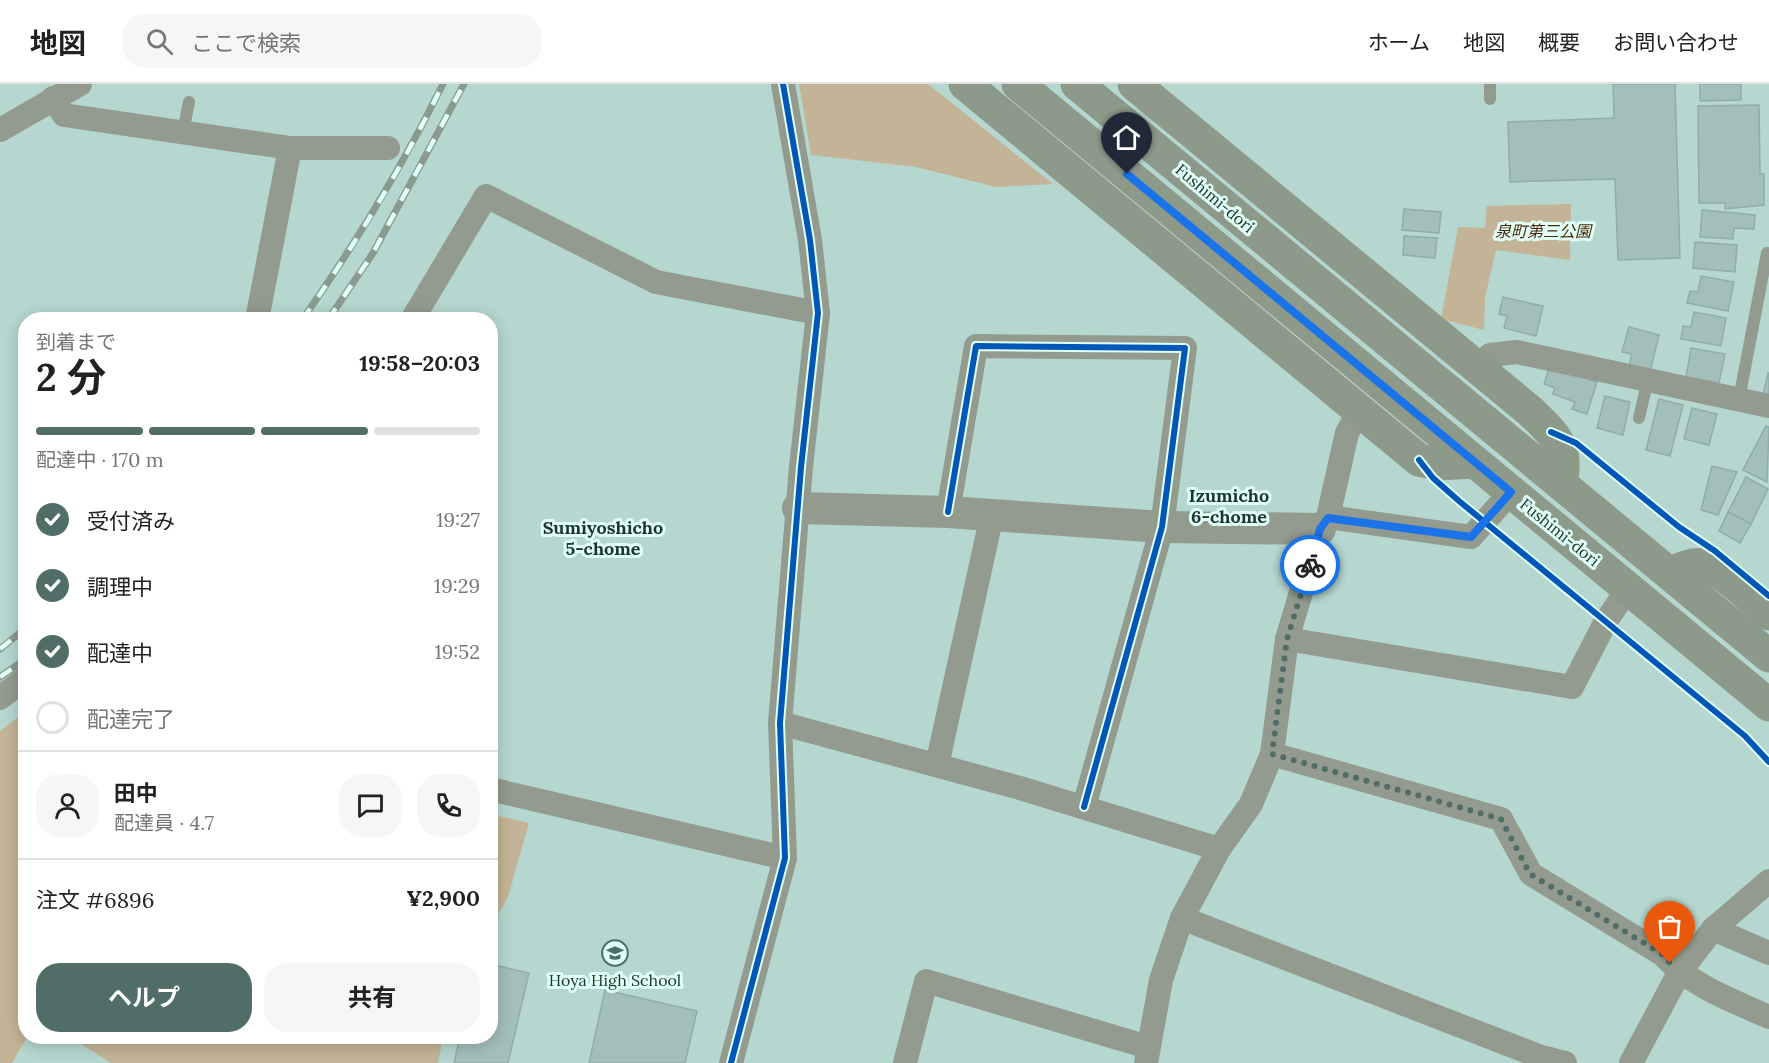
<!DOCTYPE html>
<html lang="ja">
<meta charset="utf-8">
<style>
:root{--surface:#fff;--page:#f6f6f6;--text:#222;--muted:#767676;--line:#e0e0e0;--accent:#516d67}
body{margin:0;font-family:Lora,"Noto Sans JP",serif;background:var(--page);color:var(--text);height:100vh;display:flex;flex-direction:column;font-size:22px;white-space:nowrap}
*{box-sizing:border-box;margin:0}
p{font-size:20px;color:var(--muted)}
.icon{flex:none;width:33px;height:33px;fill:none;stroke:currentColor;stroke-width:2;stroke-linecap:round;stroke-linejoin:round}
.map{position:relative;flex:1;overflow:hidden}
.sheet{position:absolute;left:18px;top:228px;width:480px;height:732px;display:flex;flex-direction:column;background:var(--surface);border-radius:24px;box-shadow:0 3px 15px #0003}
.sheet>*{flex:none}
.pin{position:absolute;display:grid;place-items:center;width:51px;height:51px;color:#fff;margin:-62px -26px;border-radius:50% 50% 50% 0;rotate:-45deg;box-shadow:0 0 6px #0007}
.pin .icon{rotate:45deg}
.courier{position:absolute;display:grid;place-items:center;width:60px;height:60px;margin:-30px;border:4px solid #1a73e8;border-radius:50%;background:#fff;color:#222;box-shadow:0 2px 8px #0007}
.summary em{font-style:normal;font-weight:700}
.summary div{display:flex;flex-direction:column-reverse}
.summary{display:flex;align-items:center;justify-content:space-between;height:102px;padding:0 18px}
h1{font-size:39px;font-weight:700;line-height:45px}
.bar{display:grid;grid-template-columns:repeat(4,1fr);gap:9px 6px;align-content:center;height:72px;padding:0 18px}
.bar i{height:8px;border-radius:4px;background:var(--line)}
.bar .on{background:var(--accent)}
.bar p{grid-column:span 4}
.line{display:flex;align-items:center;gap:15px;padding:0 18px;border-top:2px solid var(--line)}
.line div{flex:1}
.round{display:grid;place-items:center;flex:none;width:63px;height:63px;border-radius:24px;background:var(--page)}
ol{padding:0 18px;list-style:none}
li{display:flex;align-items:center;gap:18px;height:66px}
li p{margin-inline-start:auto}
li .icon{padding:6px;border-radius:50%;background:var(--accent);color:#fff;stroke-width:4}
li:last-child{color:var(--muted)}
li i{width:33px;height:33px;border:3px solid var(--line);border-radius:50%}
.action{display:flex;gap:12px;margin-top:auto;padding:12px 18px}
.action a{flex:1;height:69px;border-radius:24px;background:var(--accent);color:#fff;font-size:24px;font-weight:700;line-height:69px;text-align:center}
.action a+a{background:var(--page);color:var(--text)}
header{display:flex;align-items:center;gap:36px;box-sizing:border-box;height:84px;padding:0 30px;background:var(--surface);border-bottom:2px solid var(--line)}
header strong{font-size:28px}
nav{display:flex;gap:33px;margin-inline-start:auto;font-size:21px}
.search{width:420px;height:54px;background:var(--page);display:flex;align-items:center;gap:15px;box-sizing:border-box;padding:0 21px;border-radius:24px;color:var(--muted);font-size:22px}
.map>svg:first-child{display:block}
</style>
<header>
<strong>地図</strong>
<div class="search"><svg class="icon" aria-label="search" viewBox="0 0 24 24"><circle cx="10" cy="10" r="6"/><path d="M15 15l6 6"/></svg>ここで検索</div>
<nav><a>ホーム</a><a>地図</a><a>概要</a><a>お問い合わせ</a></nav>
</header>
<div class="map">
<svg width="1769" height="979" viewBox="0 0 1769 979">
<rect width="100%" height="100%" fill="#b5d7cf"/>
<g fill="#c4b497">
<polygon points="799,0 928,0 1053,100 996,103 916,83 811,71"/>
<polygon points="1571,120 1570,176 1496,166 1485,214 1484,246 1441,235 1458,143 1485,144 1487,122"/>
<polygon points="25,628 27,953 12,979 0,979 0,647"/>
<polygon points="491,730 529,739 508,813 491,843"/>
<polygon points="70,953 443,953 438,979 111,979"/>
</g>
<g fill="#a3bebb" stroke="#91adaa" stroke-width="1.5">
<polygon points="1613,0 1675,0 1680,174 1618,176 1615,95 1510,98 1508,38 1614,34"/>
<polygon points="1700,0 1741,0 1741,16 1700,17"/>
<polygon points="1759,21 1760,90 1764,90 1764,121 1725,125 1725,119 1699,119 1698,22"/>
<polygon points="1404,125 1441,128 1439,149 1402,146"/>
<polygon points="1702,126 1755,131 1754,145 1734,144 1733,155 1700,153"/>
<polygon points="1404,152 1437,154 1435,174 1403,171"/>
<polygon points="1695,158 1737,161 1735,188 1693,184"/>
<polygon points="1701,192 1734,198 1728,227 1687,219 1690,207 1698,208"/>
<polygon points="1503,213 1543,222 1536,252 1504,244 1507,232 1499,230"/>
<polygon points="1694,228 1726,234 1721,262 1681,255 1683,242 1691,243"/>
<polygon points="1629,243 1659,251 1650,288 1629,283 1632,270 1622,268"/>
<polygon points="1691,264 1725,270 1719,299 1686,293"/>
<polygon points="1550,282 1597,298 1587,330 1572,325 1575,318 1553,310 1555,304 1544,300"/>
<polygon points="1768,289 1769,289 1769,313 1763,311"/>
<polygon points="1605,312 1630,318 1623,351 1597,344"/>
<polygon points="1659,315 1683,321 1670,372 1646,366"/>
<polygon points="1692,324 1717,330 1709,361 1684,355"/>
<polygon points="1766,342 1769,343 1767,398 1743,386"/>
<polygon points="1712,382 1737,388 1718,431 1701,426"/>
<polygon points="1746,393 1768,405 1751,440 1728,428"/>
<polygon points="1728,428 1751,440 1740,459 1719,447"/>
<polygon points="490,880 529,889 508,979 454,979 460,952 490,952"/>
<polygon points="605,906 697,927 685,979 589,979"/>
</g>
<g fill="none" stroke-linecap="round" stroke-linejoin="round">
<g stroke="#929b8d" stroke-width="12">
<polyline points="1490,0 1490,15"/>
<polyline points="183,48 189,18"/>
<polyline points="1739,315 1767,169"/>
<polyline points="1639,334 1648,295"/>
</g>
<g stroke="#929b8d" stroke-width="24">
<polyline points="53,14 64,31 290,64 388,64"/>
<polyline points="0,46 80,0"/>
<polyline points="257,236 290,64"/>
<polyline points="412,236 486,112 656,198 818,229"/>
<polyline points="1478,284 1490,271 1517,268 1769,322"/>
<polyline points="948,428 976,262 1185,264 1162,443 1084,723"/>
<polyline points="1328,433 1471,453 1511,408"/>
<polyline points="1287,555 1572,603 1606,537 1628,505"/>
<polyline points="0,614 26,594"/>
<polyline points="780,639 1020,704 1219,765"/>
<path d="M1272,670L1501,735L1531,790L1662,870C1691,902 1731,916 1769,933"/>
<polyline points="937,681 992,431"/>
<polyline points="490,705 785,774"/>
<polyline points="1182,834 1541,973 1565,979"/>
<polyline points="1713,845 1769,869"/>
<polyline points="731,979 785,774 780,639 801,383 818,229 810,156 783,0"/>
<polyline points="905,979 926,897 1148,963"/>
<polyline points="1146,979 1161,896 1182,834 1219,765 1251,720 1272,670 1287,555 1320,445 1328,433 1347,349 1359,327"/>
<polyline points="1631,979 1679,889 1713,845 1769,797"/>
</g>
<polyline stroke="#929b8d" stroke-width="32" points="798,424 948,428 1162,443 1320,445"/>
<g stroke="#8d9a8a" stroke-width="33">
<polyline points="965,0 1419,376 1438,380 1474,378"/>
<polyline points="1018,0 1769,621"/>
<polyline points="1077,0 1769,572"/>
<path d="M1134,0L1530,327C1555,351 1569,362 1561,400"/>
<path d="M1670,489C1680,485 1692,479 1703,481C1722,484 1754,518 1769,530"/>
</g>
<g stroke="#8b9a90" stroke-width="7">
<g id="rail">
<path d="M302,236C357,158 401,85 443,0"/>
<polyline points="328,236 373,169 464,0"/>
<polyline points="0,565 26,544"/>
<polyline points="0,593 26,575"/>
</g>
</g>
<use href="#rail" stroke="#e0fff7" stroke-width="4.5" stroke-dasharray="14" stroke-linecap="butt"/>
<g stroke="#e0fff7" stroke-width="10">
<g id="cycleway">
<polyline points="1551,348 1576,359 1679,443 1715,467 1769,512"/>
<polyline points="1419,376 1433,394 1459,417 1745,652 1769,678"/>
<polyline points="948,428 976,262 1185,264 1162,443 1084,723"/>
<polyline points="731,979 785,774 780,639 801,383 818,229 810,156 783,0"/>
</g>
</g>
<use href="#cycleway" stroke="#0057b8" stroke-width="6"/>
</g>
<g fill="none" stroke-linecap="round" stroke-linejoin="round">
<polyline stroke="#516d67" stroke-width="6" stroke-dasharray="0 10.8" points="1310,481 1287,555 1272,670 1501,735 1530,790 1662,870 1670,879"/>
<polyline stroke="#1a73e8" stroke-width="8" points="1127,90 1511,408 1471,453 1328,434 1320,445 1310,481"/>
</g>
<defs>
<g id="school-ring" transform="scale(1.35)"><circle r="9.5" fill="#e0fff7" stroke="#516d67" stroke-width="1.5"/><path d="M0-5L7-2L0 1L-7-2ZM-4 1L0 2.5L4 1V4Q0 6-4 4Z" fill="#516d67"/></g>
</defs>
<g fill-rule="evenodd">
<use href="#school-ring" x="615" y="869"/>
</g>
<g text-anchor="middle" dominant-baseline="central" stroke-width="6" stroke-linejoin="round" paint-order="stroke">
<g font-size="16" fill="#1b342f" stroke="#e0fff7">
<text transform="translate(1215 114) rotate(40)">Fushimi-dori</text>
<text transform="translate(1560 448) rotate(39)">Fushimi-dori</text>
</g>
<g font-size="16" font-style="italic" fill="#49290a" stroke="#e0fff7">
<text x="1543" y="147">泉町第三公園</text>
</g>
<g font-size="16" fill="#1b342f" stroke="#e0fff7">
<text x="615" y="896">Hoya High School</text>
</g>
<g font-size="18" font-weight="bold" fill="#1b342f" stroke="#e0fff7">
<text x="1229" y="411">Izumicho<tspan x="1229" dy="21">6-chome</tspan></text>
<text x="603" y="443">Sumiyoshicho<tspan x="603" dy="21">5-chome</tspan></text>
</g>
</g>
</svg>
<div class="pin" style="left:1670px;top:879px;background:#ea580c"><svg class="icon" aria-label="bag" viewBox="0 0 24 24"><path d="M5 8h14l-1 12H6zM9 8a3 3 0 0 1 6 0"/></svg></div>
<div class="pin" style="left:1127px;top:90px;background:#1f2937"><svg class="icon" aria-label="home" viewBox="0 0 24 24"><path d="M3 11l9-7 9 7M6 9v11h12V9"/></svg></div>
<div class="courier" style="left:1310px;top:481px"><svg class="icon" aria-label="bike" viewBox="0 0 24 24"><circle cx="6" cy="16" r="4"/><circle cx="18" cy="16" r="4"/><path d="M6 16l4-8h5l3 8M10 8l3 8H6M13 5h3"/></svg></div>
<section class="sheet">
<div class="summary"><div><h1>2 分</h1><p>到着まで</p></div><em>19:58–20:03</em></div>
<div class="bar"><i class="on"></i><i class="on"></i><i class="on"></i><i></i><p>配達中 · 170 m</p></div>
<ol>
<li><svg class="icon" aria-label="check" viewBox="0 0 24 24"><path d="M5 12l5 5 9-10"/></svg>受付済み<p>19:27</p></li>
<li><svg class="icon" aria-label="check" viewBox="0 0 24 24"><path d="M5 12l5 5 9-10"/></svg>調理中<p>19:29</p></li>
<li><svg class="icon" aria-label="check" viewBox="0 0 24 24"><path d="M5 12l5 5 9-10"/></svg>配達中<p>19:52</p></li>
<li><i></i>配達完了</li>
</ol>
<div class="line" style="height:108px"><a class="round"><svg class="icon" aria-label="person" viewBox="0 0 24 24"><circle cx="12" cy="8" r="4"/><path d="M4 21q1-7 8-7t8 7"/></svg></a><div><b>田中</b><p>配達員 · 4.7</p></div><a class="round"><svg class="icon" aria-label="chat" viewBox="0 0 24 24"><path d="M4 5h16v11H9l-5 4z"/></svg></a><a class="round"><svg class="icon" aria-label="phone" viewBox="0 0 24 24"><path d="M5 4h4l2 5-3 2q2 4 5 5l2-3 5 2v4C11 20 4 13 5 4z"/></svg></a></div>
<div class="line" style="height:78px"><div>注文 #6896</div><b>¥2,900</b></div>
<div class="action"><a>ヘルプ</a><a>共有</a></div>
</section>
</div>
